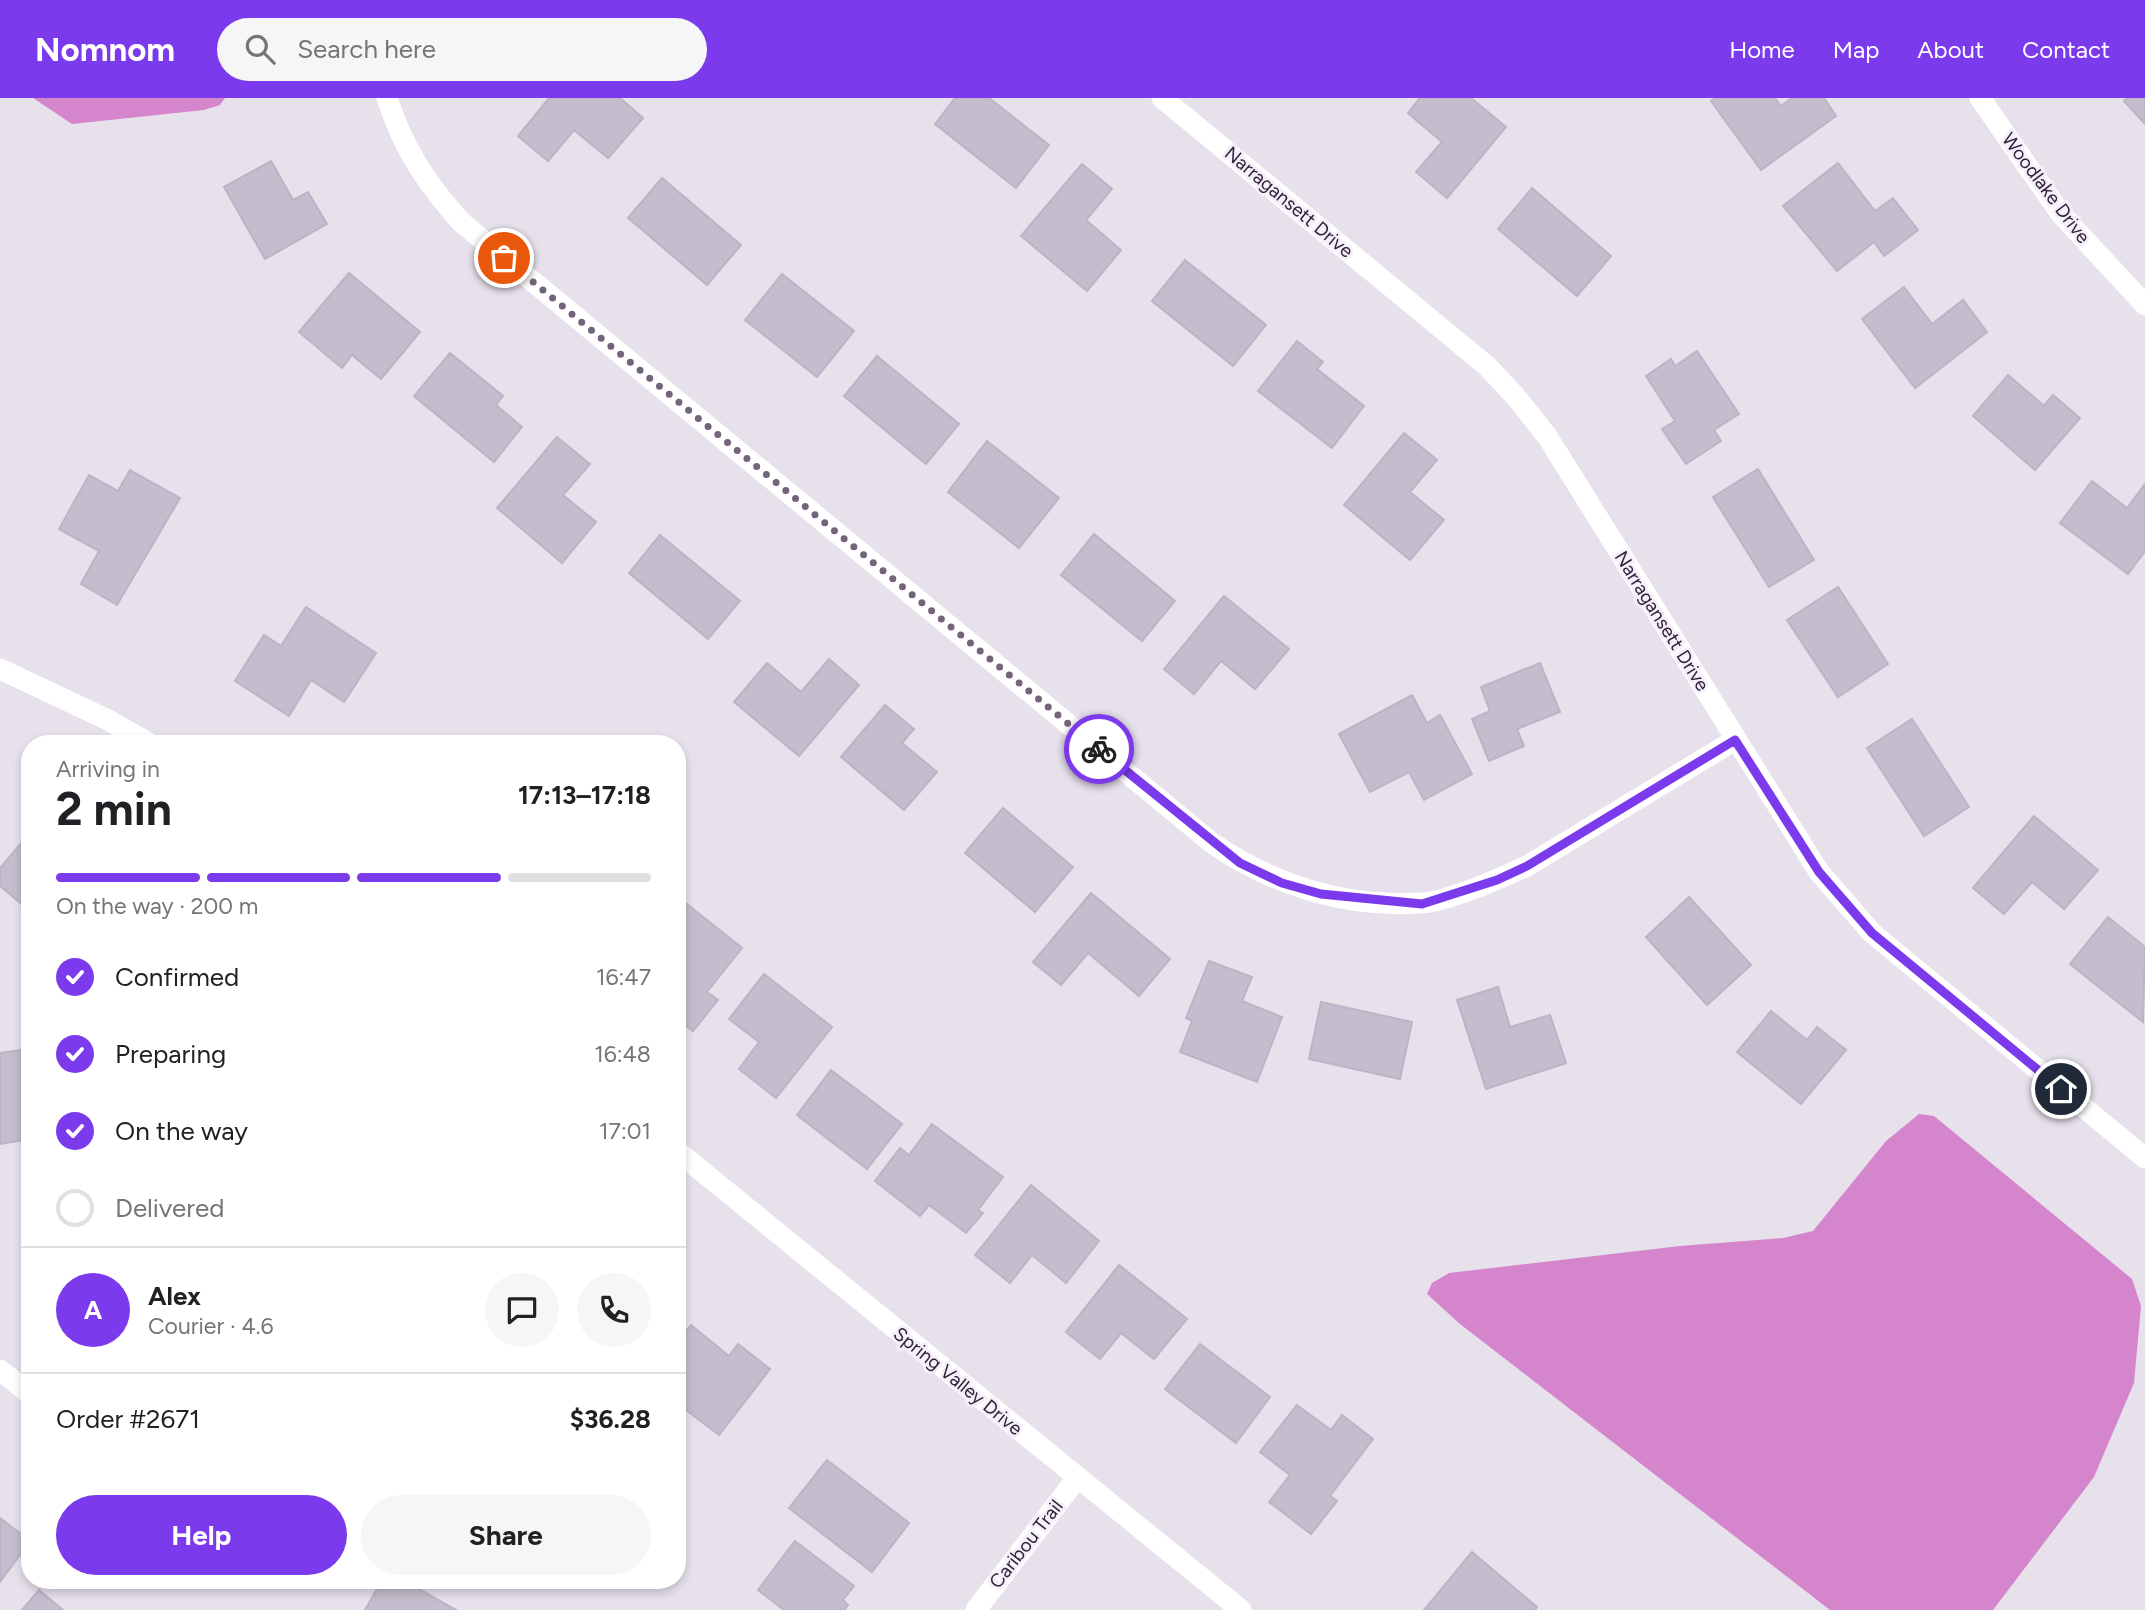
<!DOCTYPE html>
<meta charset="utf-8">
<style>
:root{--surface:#fff;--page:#f6f6f6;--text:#202124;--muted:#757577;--line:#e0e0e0;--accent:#7c3aed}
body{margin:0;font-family:Figtree,sans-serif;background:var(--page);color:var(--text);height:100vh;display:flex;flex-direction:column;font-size:26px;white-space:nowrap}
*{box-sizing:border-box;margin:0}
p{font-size:23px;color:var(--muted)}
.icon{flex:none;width:38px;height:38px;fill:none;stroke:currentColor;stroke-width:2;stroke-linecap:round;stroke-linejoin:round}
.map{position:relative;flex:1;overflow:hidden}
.side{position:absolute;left:21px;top:637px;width:665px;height:854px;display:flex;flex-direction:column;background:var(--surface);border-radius:28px;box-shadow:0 4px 10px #0003}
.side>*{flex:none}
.pin{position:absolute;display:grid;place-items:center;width:60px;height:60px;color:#fff;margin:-30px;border:4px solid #fff;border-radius:50%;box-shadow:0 2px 7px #0007}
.courier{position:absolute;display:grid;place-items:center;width:70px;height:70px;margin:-35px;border:5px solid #7c3aed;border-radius:50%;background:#fff;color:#222;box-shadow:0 2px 9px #0007}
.head em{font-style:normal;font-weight:700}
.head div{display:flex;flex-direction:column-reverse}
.head{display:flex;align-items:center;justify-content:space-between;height:119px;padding:0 35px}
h1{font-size:46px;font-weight:700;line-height:52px}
.bar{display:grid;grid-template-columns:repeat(4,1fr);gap:10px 7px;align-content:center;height:84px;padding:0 35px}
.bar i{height:9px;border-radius:5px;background:var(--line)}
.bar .selected{background:var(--accent)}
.bar p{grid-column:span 4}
.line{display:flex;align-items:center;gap:18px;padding:0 35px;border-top:2px solid var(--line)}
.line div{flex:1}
.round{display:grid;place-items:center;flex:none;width:74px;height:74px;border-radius:37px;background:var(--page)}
ol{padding:0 35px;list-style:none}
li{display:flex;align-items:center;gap:21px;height:77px}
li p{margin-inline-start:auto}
li .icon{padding:7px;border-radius:50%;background:var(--accent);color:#fff;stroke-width:4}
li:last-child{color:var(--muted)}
li i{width:38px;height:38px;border:4px solid var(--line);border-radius:50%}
.button{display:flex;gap:14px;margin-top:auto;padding:14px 35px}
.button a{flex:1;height:80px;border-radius:42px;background:var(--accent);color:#fff;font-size:28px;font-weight:700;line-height:80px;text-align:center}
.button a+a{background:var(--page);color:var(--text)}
header{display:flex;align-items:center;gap:42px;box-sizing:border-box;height:98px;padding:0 35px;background:var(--accent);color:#fff}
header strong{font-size:33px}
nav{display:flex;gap:38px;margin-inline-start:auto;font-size:24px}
.search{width:490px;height:63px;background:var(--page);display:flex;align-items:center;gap:18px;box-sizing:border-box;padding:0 24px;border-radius:38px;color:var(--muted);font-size:26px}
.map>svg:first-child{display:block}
</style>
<header>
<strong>Nomnom</strong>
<div class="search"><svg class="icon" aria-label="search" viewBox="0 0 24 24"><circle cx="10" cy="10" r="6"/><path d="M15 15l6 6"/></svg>Search here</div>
<nav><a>Home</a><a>Map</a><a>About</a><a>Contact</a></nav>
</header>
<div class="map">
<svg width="2145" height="1512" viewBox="0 0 2145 1512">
<rect width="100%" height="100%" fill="#e7e1ec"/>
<g fill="#d585cc">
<polygon points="33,0 225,0 220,7 204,12 72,26"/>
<polygon points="1919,1016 1934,1018 2132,1181 2141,1208 2134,1285 2094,1379 1993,1512 1830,1512 1460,1226 1427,1196 1432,1185 1449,1175 1680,1148 1783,1140 1813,1133 1886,1043"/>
</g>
<g fill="#c5bdcd" stroke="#bdb3c6" stroke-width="2">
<polygon points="549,0 620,0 643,20 608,60 574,32 548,63 518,38"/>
<polygon points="955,0 989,0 1049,47 1016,90 935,26"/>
<polygon points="1420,0 1471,0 1506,29 1447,100 1416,74 1442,44 1408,15"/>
<polygon points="1715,0 1775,0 1781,8 1792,0 1824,0 1836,18 1761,72 1711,3"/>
<polygon points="2127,0 2145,0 2145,26 2124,3"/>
<polygon points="271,63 293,102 308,94 327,126 265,161 224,89"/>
<polygon points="1838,65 1875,113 1893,100 1918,132 1884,158 1874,144 1837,173 1783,108"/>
<polygon points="1082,66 1112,91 1086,122 1121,152 1087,193 1021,138"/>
<polygon points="662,80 741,147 707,187 628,120"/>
<polygon points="1532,90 1611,158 1577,198 1498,131"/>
<polygon points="1185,162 1266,227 1233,268 1152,203"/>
<polygon points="349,175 420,234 381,281 352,257 342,270 299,234"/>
<polygon points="782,176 854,233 817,279 745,222"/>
<polygon points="1904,189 1932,226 1963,202 1987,234 1915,290 1862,221"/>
<polygon points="1297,243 1323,264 1317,271 1364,308 1332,350 1258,293"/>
<polygon points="1697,253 1739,316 1714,332 1721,343 1686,366 1662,331 1675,323 1646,278 1671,261 1675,268"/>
<polygon points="450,255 503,298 496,307 522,329 494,364 414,298"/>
<polygon points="877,258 959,326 926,366 844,298"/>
<polygon points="2008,277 2044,308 2053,297 2080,320 2035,372 1973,318"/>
<polygon points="1404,335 1437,362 1410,394 1444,422 1410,462 1344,407"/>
<polygon points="557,339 590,366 563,397 596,424 562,465 497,410"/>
<polygon points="987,343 1059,400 1019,450 948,394"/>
<polygon points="1758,371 1814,462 1769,489 1713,399"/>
<polygon points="130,372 180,400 117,507 81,486 99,453 59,431 89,377 118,393"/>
<polygon points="2092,383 2127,410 2145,386 2145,453 2128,476 2060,425"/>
<polygon points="1094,436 1175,503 1142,543 1061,477"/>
<polygon points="660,437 740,503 708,541 629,475"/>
<polygon points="1838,489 1888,566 1838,599 1787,522"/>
<polygon points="1224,498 1289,551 1255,591 1221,563 1194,596 1164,571"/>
<polygon points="306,509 376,555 344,604 311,582 289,618 235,583 264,537 281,548"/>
<polygon points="829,561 859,587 799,658 734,604 767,565 801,594"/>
<polygon points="1540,565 1560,614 1517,631 1524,648 1489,663 1472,621 1490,613 1481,589"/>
<polygon points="1412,597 1427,625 1440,617 1472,676 1424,702 1409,674 1370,694 1339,636"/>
<polygon points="885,607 914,631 902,645 937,674 904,712 841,659"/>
<polygon points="1912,621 1969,709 1924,738 1867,650"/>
<polygon points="1003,710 1073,769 1035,814 965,755"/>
<polygon points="2034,718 2098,772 2064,811 2032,784 2004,816 1973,790"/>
<polygon points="25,741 30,745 30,813 0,788 0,770"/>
<polygon points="1091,795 1170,861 1139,898 1088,855 1061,887 1033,864"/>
<polygon points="678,799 742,850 707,894 718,902 693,933 677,921"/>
<polygon points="1689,799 1751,867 1707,907 1646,839"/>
<polygon points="2108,819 2145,849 2143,924 2070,866"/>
<polygon points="1209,863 1252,879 1242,903 1282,919 1257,984 1180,954 1192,923 1186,920"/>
<polygon points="764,876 832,929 776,1000 739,971 759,944 729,921"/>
<polygon points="1498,889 1510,929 1550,917 1566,965 1486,991 1457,902"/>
<polygon points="1321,904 1412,924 1400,981 1309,961"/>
<polygon points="1771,913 1807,942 1817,929 1846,952 1801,1006 1737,954"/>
<polygon points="30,951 30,1041 0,1046 0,955"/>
<polygon points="831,972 902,1026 867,1071 797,1017"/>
<polygon points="932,1026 1003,1079 978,1112 983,1115 966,1135 929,1107 920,1118 875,1083 900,1050 909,1057"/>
<polygon points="1031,1087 1099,1143 1066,1185 1032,1157 1010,1185 975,1157"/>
<polygon points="1119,1167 1187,1221 1154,1261 1121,1235 1100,1261 1066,1234"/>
<polygon points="691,1227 729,1258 738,1246 770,1271 719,1337 677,1305 677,1245"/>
<polygon points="1200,1246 1270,1299 1236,1345 1165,1291"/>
<polygon points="1297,1307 1331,1332 1342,1317 1373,1341 1330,1398 1337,1403 1311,1436 1269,1404 1290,1377 1260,1354"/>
<polygon points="827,1362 909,1425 872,1474 789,1410"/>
<polygon points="0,1420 30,1443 0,1484"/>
<polygon points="795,1443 854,1488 843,1502 848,1507 844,1512 784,1512 758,1492"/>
<polygon points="1472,1454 1537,1509 1535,1512 1424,1512"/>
<polygon points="382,1482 403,1482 456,1512 365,1512"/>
<polygon points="39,1492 63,1512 22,1512"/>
</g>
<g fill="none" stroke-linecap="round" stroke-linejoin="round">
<g stroke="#fff" stroke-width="21">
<path d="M387,0C404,52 425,83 461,124L1212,745C1273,787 1345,810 1421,805C1448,804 1501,780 1527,768L1735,642"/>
<polyline points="1162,0 1487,268 1516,299 1547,338 1819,774 1872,835 2145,1060"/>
<polyline points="1980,0 2061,116 2145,207"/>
<polyline points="0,571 106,621 150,646"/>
<polyline points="677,1053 1241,1512"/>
<polyline points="0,1272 30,1296"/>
<polyline points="976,1512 1077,1380"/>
</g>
</g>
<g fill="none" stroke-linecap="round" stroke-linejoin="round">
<polyline stroke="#73647b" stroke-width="7" stroke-dasharray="0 12.6" points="504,160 1099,651"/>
<polyline stroke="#7c3aed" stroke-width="9" points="1099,651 1240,765 1282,785 1321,796 1422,806 1497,782 1527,768 1735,642 1819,774 1872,835 2061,991"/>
</g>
<g text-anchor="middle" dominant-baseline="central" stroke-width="6" stroke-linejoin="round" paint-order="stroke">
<g font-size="19" fill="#35203e" stroke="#f5f1f9">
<text transform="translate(2046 90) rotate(53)">Woodlake Drive</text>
<text transform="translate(1289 104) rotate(40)">Narragansett Drive</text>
<text transform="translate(1662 523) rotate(58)">Narragansett Drive</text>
<text transform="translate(958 1283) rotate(39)">Spring Valley Drive</text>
<text transform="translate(1026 1446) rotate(-52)">Caribou Trail</text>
</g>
</g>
</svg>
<div class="pin" style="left:504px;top:160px;background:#ea580c"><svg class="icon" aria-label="bag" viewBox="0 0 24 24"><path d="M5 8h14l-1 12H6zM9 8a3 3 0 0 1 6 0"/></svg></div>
<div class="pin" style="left:2061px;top:991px;background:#1f2937"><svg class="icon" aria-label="home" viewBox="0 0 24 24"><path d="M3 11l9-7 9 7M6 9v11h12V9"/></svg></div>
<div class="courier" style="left:1099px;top:651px"><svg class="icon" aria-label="bike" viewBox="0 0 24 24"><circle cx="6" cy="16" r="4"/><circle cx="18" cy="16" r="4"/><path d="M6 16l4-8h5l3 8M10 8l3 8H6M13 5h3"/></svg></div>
<section class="side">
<div class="head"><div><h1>2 min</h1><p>Arriving in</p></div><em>17:13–17:18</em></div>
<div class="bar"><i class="selected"></i><i class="selected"></i><i class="selected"></i><i></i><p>On the way · 200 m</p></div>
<ol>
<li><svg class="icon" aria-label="check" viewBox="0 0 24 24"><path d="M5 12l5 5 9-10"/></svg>Confirmed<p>16:47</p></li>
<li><svg class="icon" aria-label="check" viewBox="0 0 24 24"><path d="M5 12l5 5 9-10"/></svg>Preparing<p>16:48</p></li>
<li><svg class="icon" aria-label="check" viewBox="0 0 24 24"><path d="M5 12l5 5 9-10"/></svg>On the way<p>17:01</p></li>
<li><i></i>Delivered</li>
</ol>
<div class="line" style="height:126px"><b class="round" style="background:var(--accent);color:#fff">A</b><div><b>Alex</b><p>Courier · 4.6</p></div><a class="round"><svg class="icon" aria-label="chat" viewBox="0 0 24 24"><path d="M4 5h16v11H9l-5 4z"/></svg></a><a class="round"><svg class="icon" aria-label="phone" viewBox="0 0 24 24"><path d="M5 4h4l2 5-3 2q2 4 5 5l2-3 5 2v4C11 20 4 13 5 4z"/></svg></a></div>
<div class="line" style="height:91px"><div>Order #2671</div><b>$36.28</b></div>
<div class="button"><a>Help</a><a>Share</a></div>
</section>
</div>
